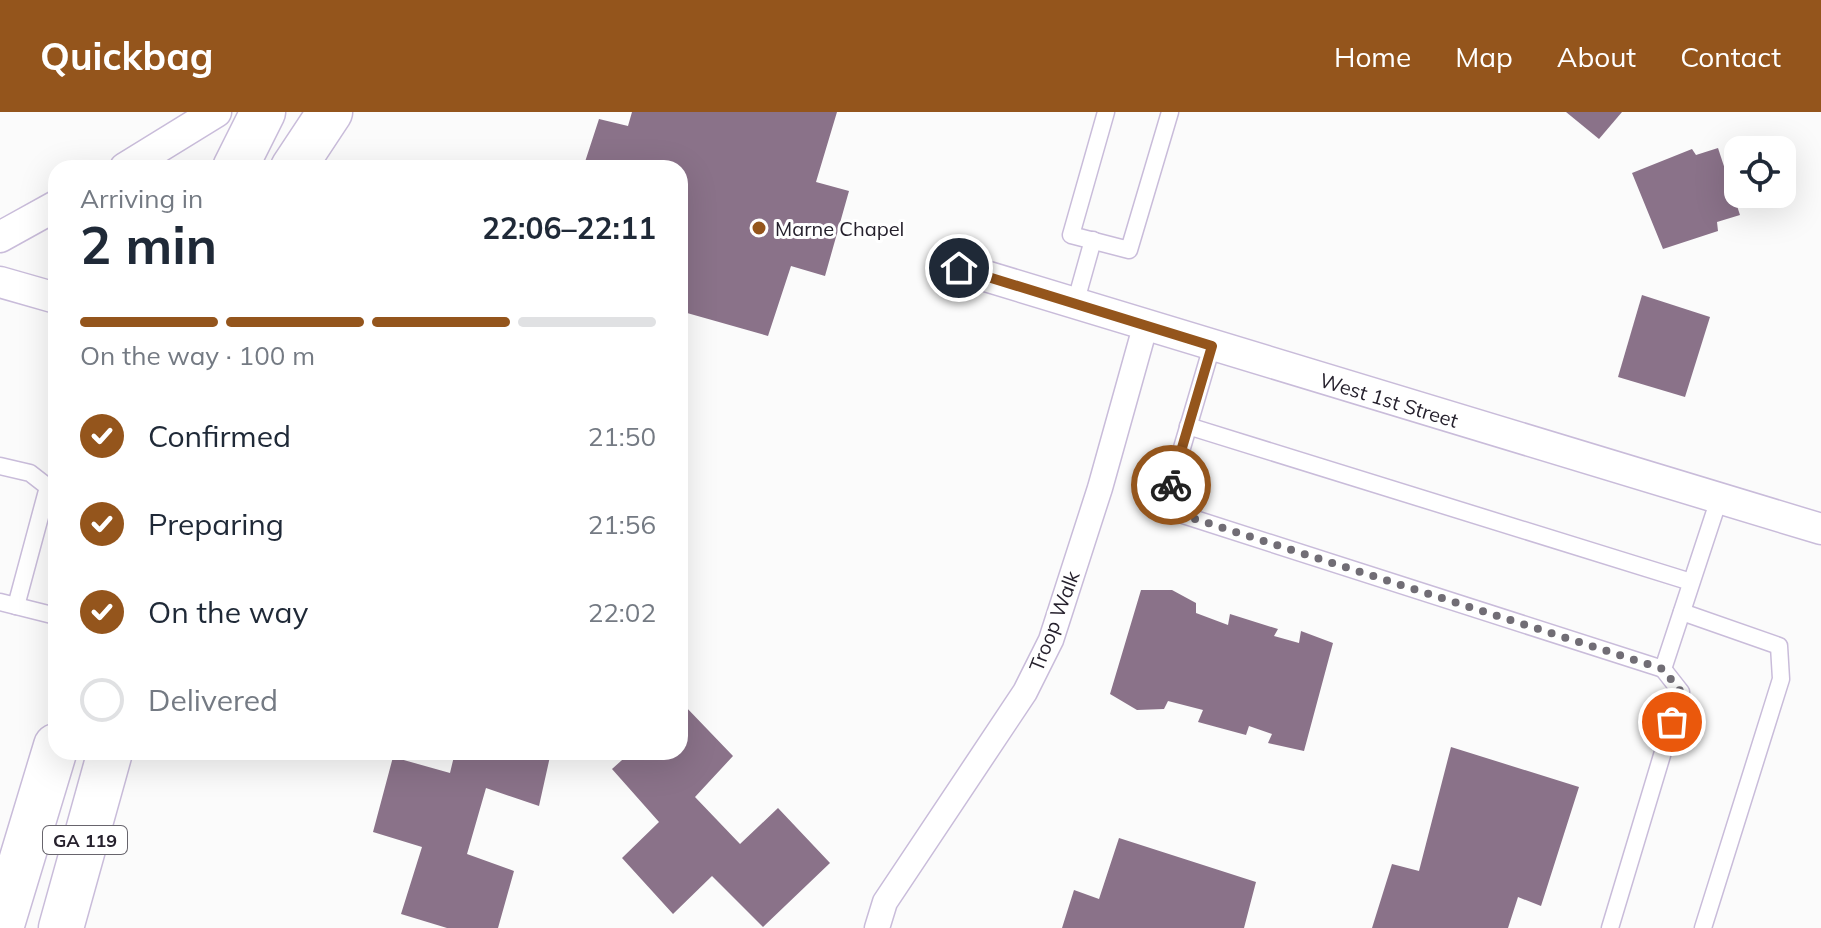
<!DOCTYPE html>
<meta charset="utf-8">
<style>
:root{--surface:#fff;--page:#f2f2f3;--text:#1f2937;--muted:#747a83;--line:#e0e1e3;--accent:#94551c}
body{margin:0;font-family:Mulish,sans-serif;background:var(--page);color:var(--text);height:100vh;display:flex;flex-direction:column;font-size:30px;white-space:nowrap}
*{box-sizing:border-box;margin:0}
p{font-size:26px;color:var(--muted)}
.icon{flex:none;width:44px;height:44px;fill:none;stroke:currentColor;stroke-width:2;stroke-linecap:round;stroke-linejoin:round}
.map{position:relative;flex:1;overflow:hidden}
.side{position:absolute;left:48px;top:48px;width:640px;height:600px;display:flex;flex-direction:column;background:var(--surface);border-radius:24px;box-shadow:0 8px 32px #0002}
.side>*{flex:none}
.controls{position:absolute;left:1724px;top:24px;display:grid;gap:16px}
.controls a{display:grid;place-items:center;width:72px;height:72px;border-radius:16px;background:var(--surface);box-shadow:0 8px 32px #0002;font-size:40px}
.pin{position:absolute;display:grid;place-items:center;width:68px;height:68px;color:#fff;margin:-34px;border:4px solid #fff;border-radius:50%;box-shadow:0 2px 8px #0007}
.courier{position:absolute;display:grid;place-items:center;width:80px;height:80px;margin:-40px;border:6px solid #94551c;border-radius:50%;background:#fff;color:#222;box-shadow:0 2px 10px #0007}
.head em{font-style:normal;font-weight:700}
.head div{display:flex;flex-direction:column-reverse}
.head{display:flex;align-items:center;justify-content:space-between;height:136px;padding:0 32px}
h1{font-size:52px;font-weight:700;line-height:60px}
.bar{display:grid;grid-template-columns:repeat(4,1fr);gap:12px 8px;align-content:center;height:96px;padding:0 32px}
.bar i{height:10px;border-radius:6px;background:var(--line)}
.bar .active{background:var(--accent)}
.bar p{grid-column:span 4}
ol{padding:0 32px;list-style:none}
li{display:flex;align-items:center;gap:24px;height:88px}
li p{margin-inline-start:auto}
li .icon{padding:8px;border-radius:50%;background:var(--accent);color:#fff;stroke-width:4}
li:last-child{color:var(--muted)}
li i{width:44px;height:44px;border:4px solid var(--line);border-radius:50%}
header{display:flex;align-items:center;gap:48px;box-sizing:border-box;height:112px;padding:0 40px;background:var(--accent);color:#fff}
header strong{font-size:38px}
nav{display:flex;gap:44px;margin-inline-start:auto;font-size:28px}
.map>svg:first-child{display:block}
</style>
<header>
<strong>Quickbag</strong>
<nav><a>Home</a><a>Map</a><a>About</a><a>Contact</a></nav>
</header>
<div class="map">
<svg width="1821" height="816" viewBox="0 0 1821 816">
<rect width="100%" height="100%" fill="#fbfbfb"/>
<g fill="#8a7289">
<polygon points="632,0 837,0 816,70 849,79 825,164 791,154 768,224 680,199 680,56 583,56 599,7 628,14"/>
<polygon points="1566,0 1622,0 1599,27"/>
<polygon points="1718,36 1740,103 1717,110 1718,119 1663,137 1632,61 1692,37 1696,43"/>
<polygon points="1642,183 1710,205 1685,285 1618,265"/>
<polygon points="1141,478 1172,478 1196,491 1196,501 1228,513 1230,502 1278,517 1274,524 1299,531 1301,519 1333,531 1304,639 1268,631 1272,622 1249,614 1246,623 1198,610 1203,598 1168,589 1164,597 1137,598 1110,582"/>
<polygon points="684,593 733,644 695,685 740,732 778,696 830,751 763,815 712,764 673,802 622,746 659,710 612,657 631,640 680,640 680,596"/>
<polygon points="1451,635 1579,675 1541,794 1518,785 1508,816 1372,816 1392,752 1419,759"/>
<polygon points="455,640 551,640 539,694 486,676 467,742 514,759 498,816 447,816 401,802 422,735 373,720 393,645 450,661"/>
<polygon points="1119,726 1256,770 1244,816 1062,816 1074,778 1099,787"/>
</g>
<g fill="none" stroke-linecap="round" stroke-linejoin="round">
<g stroke="#c9bcda" stroke-width="19">
<g id="service">
<polyline points="1106,0 1071,123 1129,138 1170,0"/>
<polyline points="1075,192 1093,128"/>
<polyline points="1212,234 1164,397 1663,557 1719,387"/>
<polyline points="1188,314 1691,470"/>
<polyline points="0,354 30,361 48,375 16,494"/>
<polyline points="0,490 56,504"/>
<polyline points="1682,500 1779,534 1781,567 1703,816"/>
<polyline points="1610,816 1681,580 1663,557"/>
</g>
</g>
<g stroke="#c9bcda" stroke-width="27">
<polyline id="pedestrian" points="877,816 885,790 1025,580 1051,528 1100,376 1145,215"/>
</g>
<g stroke="#c9bcda" stroke-width="33">
<g id="minor">
<polyline points="125,56 216,0"/>
<polyline points="0,125 56,94"/>
<polyline points="959,156 1821,417"/>
<polyline points="0,170 56,186"/>
</g>
</g>
<g stroke="#c9bcda" stroke-width="47">
<g id="primary">
<polyline points="235,56 263,0"/>
<polyline points="293,56 330,0"/>
<polyline points="1,816 56,634"/>
<polyline points="61,816 110,640"/>
</g>
</g>
<use href="#service" stroke="#fff" stroke-width="16"/>
<use href="#pedestrian" stroke="#fff" stroke-width="24"/>
<use href="#minor" stroke="#fff" stroke-width="30"/>
<use href="#primary" stroke="#fff" stroke-width="44"/>
</g>
<g fill="none" stroke-linecap="round" stroke-linejoin="round">
<polyline stroke="#716d75" stroke-width="8" stroke-dasharray="0 14.4" points="1171,373 1164,397 1663,557 1681,580 1672,610"/>
<polyline stroke="#94551c" stroke-width="10" points="959,156 1212,234 1171,373"/>
</g>
<circle fill="#94551c" stroke="#fff" stroke-width="3" cx="759" cy="116" r="8"/>
<g text-anchor="middle" dominant-baseline="central" stroke-width="6" stroke-linejoin="round" paint-order="stroke">
<rect fill="#fff" stroke="#67646c" stroke-width="2" x="43" y="714" width="84" height="28" rx="6"/>
<g font-size="18" font-weight="bold" fill="#26212d">
<text x="85" y="728">GA 119</text>
</g>
<g font-size="20" fill="#26212d" stroke="#fff" text-anchor="start">
<text x="775" y="116">Marne Chapel</text>
</g>
<g font-size="20" fill="#26212d" stroke="#fff">
<text transform="translate(1389 288) rotate(17)">West 1st Street</text>
<text transform="translate(1054 509) rotate(-69)">Troop Walk</text>
</g>
</g>
</svg>
<div class="controls">
<a><svg class="icon" aria-label="locate" viewBox="0 0 24 24"><circle cx="12" cy="12" r="6"/><path d="M12 2v4M12 18v4M2 12h4M18 12h4"/></svg></a>
</div>
<div class="pin" style="left:1672px;top:610px;background:#ea580c"><svg class="icon" aria-label="bag" viewBox="0 0 24 24"><path d="M5 8h14l-1 12H6zM9 8a3 3 0 0 1 6 0"/></svg></div>
<div class="pin" style="left:959px;top:156px;background:#1f2937"><svg class="icon" aria-label="home" viewBox="0 0 24 24"><path d="M3 11l9-7 9 7M6 9v11h12V9"/></svg></div>
<div class="courier" style="left:1171px;top:373px"><svg class="icon" aria-label="bike" viewBox="0 0 24 24"><circle cx="6" cy="16" r="4"/><circle cx="18" cy="16" r="4"/><path d="M6 16l4-8h5l3 8M10 8l3 8H6M13 5h3"/></svg></div>
<section class="side">
<div class="head"><div><h1>2 min</h1><p>Arriving in</p></div><em>22:06–22:11</em></div>
<div class="bar"><i class="active"></i><i class="active"></i><i class="active"></i><i></i><p>On the way · 100 m</p></div>
<ol>
<li><svg class="icon" aria-label="check" viewBox="0 0 24 24"><path d="M5 12l5 5 9-10"/></svg>Confirmed<p>21:50</p></li>
<li><svg class="icon" aria-label="check" viewBox="0 0 24 24"><path d="M5 12l5 5 9-10"/></svg>Preparing<p>21:56</p></li>
<li><svg class="icon" aria-label="check" viewBox="0 0 24 24"><path d="M5 12l5 5 9-10"/></svg>On the way<p>22:02</p></li>
<li><i></i>Delivered</li>
</ol>
</section>
</div>
